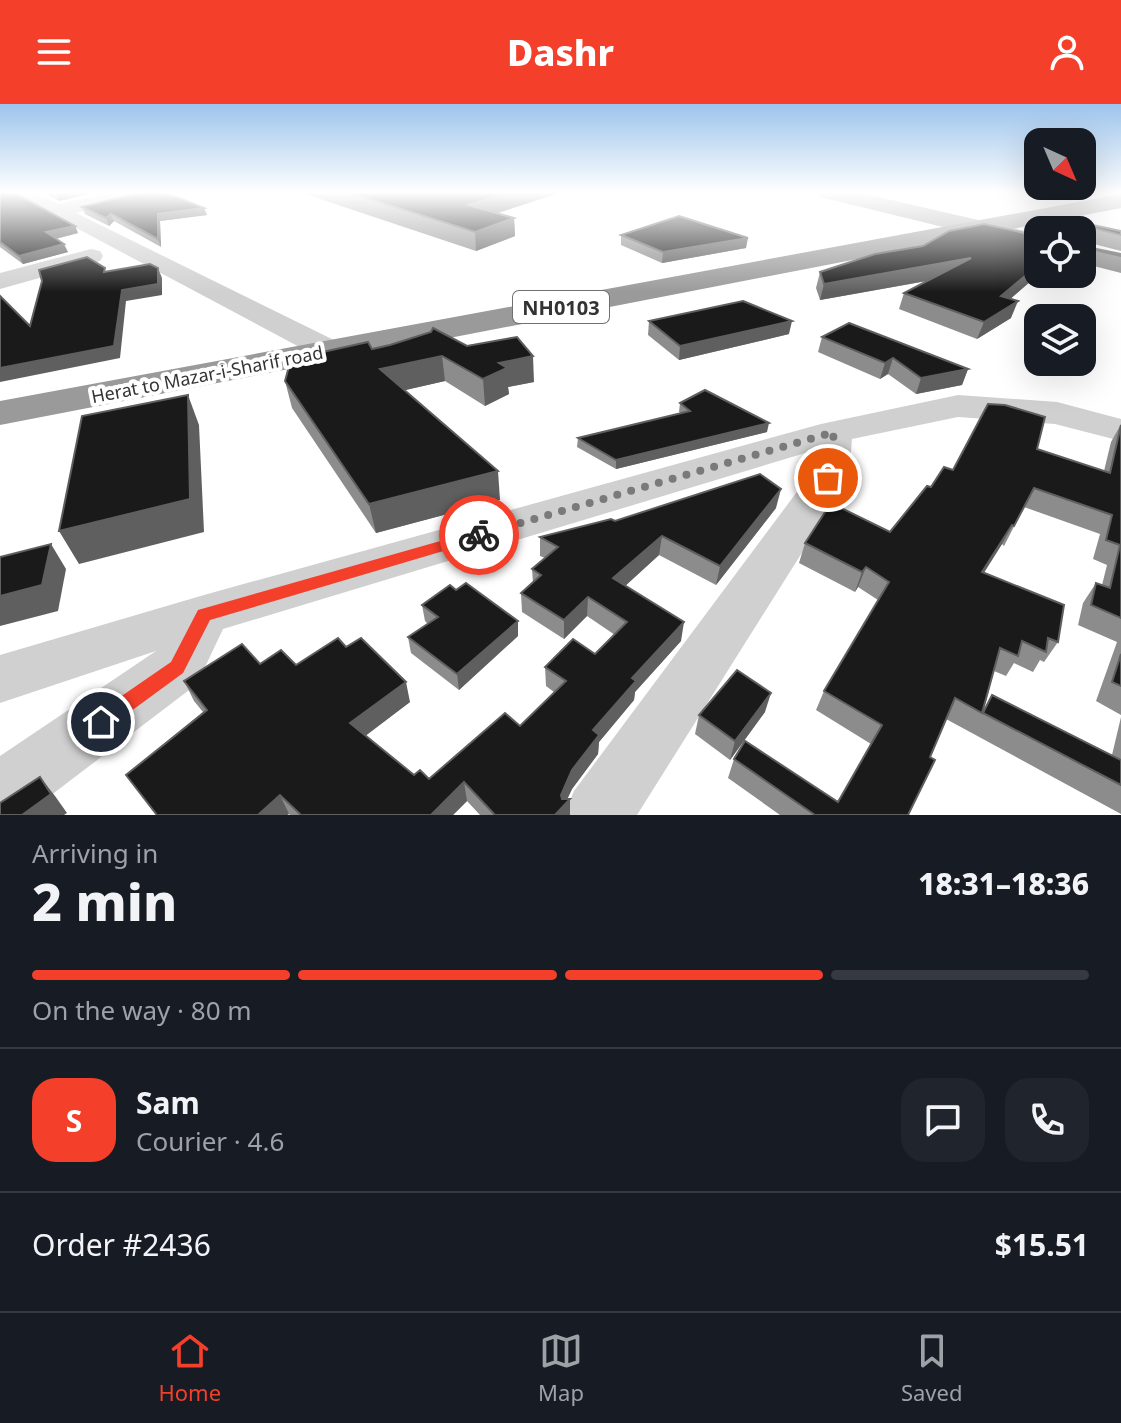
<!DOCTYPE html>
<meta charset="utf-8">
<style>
:root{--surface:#171b24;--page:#20242c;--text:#f1f3f6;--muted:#9ea1a6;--line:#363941;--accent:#f43f2b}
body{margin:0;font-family:"Noto Sans",sans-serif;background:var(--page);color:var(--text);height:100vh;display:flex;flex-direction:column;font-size:30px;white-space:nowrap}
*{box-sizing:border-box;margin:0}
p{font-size:26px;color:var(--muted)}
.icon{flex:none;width:44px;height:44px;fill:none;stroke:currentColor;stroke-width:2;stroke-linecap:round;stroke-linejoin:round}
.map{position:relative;height:711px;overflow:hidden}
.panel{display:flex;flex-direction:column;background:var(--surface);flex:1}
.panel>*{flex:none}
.needle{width:52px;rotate:136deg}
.buttons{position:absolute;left:1024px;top:24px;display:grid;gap:16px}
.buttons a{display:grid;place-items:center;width:72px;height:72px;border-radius:16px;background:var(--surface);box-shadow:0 8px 32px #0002;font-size:40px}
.pin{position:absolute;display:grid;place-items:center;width:68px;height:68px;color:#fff;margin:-34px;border:4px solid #fff;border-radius:50%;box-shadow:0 2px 8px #0007}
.courier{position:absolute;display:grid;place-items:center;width:80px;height:80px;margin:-40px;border:6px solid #f43f2b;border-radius:50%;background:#fff;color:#222;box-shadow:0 2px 10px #0007}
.headline em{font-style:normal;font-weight:800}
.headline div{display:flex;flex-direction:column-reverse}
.headline{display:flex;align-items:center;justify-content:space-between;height:136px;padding:0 32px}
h1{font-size:52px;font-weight:800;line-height:60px}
.bar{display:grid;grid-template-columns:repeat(4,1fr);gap:12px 8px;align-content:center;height:96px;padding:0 32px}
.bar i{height:10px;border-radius:6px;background:var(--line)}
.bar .on{background:var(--accent)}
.bar p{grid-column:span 4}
.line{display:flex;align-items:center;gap:20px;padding:0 32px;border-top:2px solid var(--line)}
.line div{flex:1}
.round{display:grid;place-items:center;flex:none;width:84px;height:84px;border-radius:24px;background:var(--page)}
header{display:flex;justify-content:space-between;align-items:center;height:104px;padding:0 32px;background:var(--accent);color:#fff;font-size:36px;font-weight:800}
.tab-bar{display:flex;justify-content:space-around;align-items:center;height:112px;border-top:2px solid var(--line);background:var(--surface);font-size:22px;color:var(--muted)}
.tab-bar a{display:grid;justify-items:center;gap:4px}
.tab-bar .on{color:var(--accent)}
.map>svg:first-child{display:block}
</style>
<header><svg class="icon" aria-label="menu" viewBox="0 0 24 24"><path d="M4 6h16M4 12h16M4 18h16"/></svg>Dashr<svg class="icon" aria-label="person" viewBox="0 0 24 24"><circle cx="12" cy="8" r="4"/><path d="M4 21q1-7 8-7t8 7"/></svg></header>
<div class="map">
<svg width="1121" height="711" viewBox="0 0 1121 711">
<rect width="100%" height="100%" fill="#fff"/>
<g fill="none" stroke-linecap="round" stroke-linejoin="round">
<g fill="#d0d0d0" fill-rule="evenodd">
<polygon points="9,88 35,88 59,100 111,88 148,88 145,92 76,109 342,240 347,247 342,254 331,257 320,254"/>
<polygon points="91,145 100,147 103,152 100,157 0,185 0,169"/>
<polygon points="958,291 1057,298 1121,315 1121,337 1055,320 958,313 852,335 849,374 637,711 564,711 574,687 808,373 812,347 223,525 197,580 25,711 0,711 0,652 156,547 0,599 0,551 204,491 821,320"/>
</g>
<polygon fill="#ababab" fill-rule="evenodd" points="817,88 857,88 1038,130 1038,146 820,93"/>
<polygon fill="#9a9a9a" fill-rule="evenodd" points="1121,90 1121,104 0,321 0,297"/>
</g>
<g fill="#8c8c8c">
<polygon points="0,88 75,122 78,129 56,135 68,148 23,160 0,143"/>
<polygon points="42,88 97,88 59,97"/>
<polygon points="299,88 562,88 498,109 514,114 515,132 476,147"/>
<polygon points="82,103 204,104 207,111 160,117 161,143 114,117 109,122 85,110"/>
<polygon points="1046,114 1121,127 1121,147 1086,138 1087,143 1121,150 1121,169 1082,159 1082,126 1041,126"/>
<polygon points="621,131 746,144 662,159 621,141"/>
<polygon points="820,168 1038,170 1039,170 1010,195 1011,214 977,235 899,205 904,189 927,177 820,196 816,184"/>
<polygon points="649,217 789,230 679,256 648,231"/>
<polygon points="431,228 534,278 508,283 509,290 485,302 445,277 405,286 500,396 376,429 292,304 285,277 372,245 390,241"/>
<polygon points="822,233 968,265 962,281 916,290 888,270 880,275 818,248"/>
<polygon points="680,299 767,328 616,365 577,343 578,334 681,309 679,308"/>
<polygon points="1121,320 1121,611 1096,597 1117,538 1078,521 1083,499 1096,479 1102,481 1107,461 1093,455 1100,430 1024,403 1004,442 1002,440 984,469 1058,538 1044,558 1040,556 1033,568 1014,559 1006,572 994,567 984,605 992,591 1112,651 1121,613 1121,710 970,628 972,625 970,628 946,615 930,653 908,711 780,711 728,674 734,655 838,698 871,640 816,606 824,587 878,496 858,483 855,488 799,459 805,439 890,428 931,383 953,366 1037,345 1104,367 1111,338"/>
<polygon points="776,404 716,481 659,451 625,482 681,537 635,588 634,596 599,638 598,650 572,685 567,695 570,711 480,711 467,697 453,711 290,711 289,710 287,711 156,711 126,671 203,608 194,597 184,577 260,560 296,561 346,543 410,598 365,632 414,671 429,675 520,622 554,588 546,582 545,563 595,550 615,531 587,512 564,535 522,508 521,489 533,479 532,465 545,454 540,452 540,433 615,417"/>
<polygon points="456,486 518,517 518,532 459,586 411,549 408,533 428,520 425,517 422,501"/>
<polygon points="765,608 730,656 695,630 699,611"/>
</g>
<g fill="#5f5f5f">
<polygon points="64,88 97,88 59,97 56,90"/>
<polygon points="510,88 562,88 470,118 468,101"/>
<polygon points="204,104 207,111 160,117 161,143 158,135 158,110"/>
<polygon points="111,110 114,117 109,122 106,114"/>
<polygon points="514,114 515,132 476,147 475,128"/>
<polygon points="75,122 78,129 50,136 46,128"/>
<polygon points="748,134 746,144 662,159 663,148"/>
<polygon points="64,140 68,148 23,160 19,152"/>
<polygon points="971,154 965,170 820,196 824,180"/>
<polygon points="1038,161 1038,170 1039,170 994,209 1001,192"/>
<polygon points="158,164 162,174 162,191 126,197 120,254 0,278 0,264"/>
<polygon points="1018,197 1011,214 977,235 984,218"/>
<polygon points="792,217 789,230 679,256 680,242"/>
<polygon points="442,252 445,277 384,291 380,265"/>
<polygon points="533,252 534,278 508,283 509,290 485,302 483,275 499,259"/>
<polygon points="893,254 888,270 880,275 885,259"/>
<polygon points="968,265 962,281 916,290 921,274"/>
<polygon points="188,291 199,321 204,428 79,460 59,427"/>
<polygon points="769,319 767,328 616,365 616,356"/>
<polygon points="498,367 500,396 376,429 369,400"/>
<polygon points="781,385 776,404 716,481 720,462"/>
<polygon points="1012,421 1002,440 972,487 982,468"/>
<polygon points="662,432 659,451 612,494 613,474"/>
<polygon points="51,440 66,465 58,507 0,522 0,492"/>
<polygon points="866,463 858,483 855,488 862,468"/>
<polygon points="588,493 587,512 564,535 564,516"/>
<polygon points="518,517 518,532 459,586 457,570"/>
<polygon points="684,518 681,537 635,588 634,596 599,638 598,650 572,685 565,700 570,695 570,711 555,711 561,691 572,666 593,626 632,574"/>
<polygon points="406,578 410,598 356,639 350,619"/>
<polygon points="771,589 765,608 730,656 735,637"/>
<polygon points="40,673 55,692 67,709 64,711 22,711"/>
<polygon points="464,678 467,697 453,711 431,711"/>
<polygon points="280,691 289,710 287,711 258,711"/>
</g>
<g fill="#1a1a1a" stroke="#5f5f5f" stroke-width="2">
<polygon points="0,88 13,88 75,122 46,128 64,140 19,152 0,138"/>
<polygon points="142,88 164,88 204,104 158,110 158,135 111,110 106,114 82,103"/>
<polygon points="347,88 510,88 468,101 514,114 475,128"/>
<polygon points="679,112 748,134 663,148 621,131"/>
<polygon points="1046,114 1081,121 1084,119 1121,127 1121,131 1089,123 1086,126 1087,143 1121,150 1121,152 1082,143 1082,126 1046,126"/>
<polygon points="984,120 1038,132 1038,161 1001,192 1018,197 984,218 904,189 971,154 824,180 820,168 875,150 923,142 949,127"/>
<polygon points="87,153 105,164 104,168 150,160 158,164 158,180 122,186 114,242 0,264 0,192 30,222 42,177 39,166"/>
<polygon points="743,197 792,217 680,242 649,217"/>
<polygon points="849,219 968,265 921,274 893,254 885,259 822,233"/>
<polygon points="433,224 467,242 517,233 533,252 499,259 507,264 483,275 442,252 380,265 498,367 369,400 285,277 291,255 368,238 372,245 390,241 431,228"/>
<polygon points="705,286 769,319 616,356 578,334 690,307 680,299"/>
<polygon points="188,291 190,395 59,427 82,312"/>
<polygon points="988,300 1005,301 1045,313 1037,345 1110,369 1121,321 1121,514 1091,501 1096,479 1110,484 1120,441 1106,436 1112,411 1034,384 1014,422 1012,421 982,468 1064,501 1058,538 1048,534 1046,548 1022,537 1018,552 1000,544 982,609 955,594 930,653 935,656 908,711 815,711 734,655 745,637 838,698 882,621 824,587 889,478 866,463 862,468 805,439 831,399 890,428 927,382 931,383 944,363 953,366"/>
<polygon points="760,370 781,385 720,462 662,432 613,474 684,518 632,574 636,577 593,626 599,631 572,666 561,691 562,695 570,695 555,711 495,711 464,678 431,711 301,711 280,691 258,711 157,711 126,671 207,606 184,577 242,540 260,560 281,546 296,561 338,534 346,543 361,534 406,578 350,619 414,671 420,666 429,675 505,609 520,622 566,577 545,563 573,535 595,550 627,518 588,493 564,516 521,489 541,471 532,465 558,443 540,433 611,415 615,417"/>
<polygon points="51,440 42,481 0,492 0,453"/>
<polygon points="466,479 518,517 457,570 408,533 438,513 422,501 450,481 456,486"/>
<polygon points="1121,550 1121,582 1112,578"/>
<polygon points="737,566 771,589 735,637 699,611"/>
<polygon points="992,591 1121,656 1121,681 983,609"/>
<polygon points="40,673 51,690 22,711 0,711 0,699"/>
</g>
<linearGradient id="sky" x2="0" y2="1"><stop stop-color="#9dc4ec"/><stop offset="0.47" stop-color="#fff"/><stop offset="1" stop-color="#fff" stop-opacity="0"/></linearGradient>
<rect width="1121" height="188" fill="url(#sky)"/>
<polygon fill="#f43f2b" points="479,426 484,427 484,435 210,516 183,569 108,624 101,626 94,624 91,618 94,611 171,558 198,506"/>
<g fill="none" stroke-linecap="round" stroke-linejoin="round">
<polyline stroke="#7a7a7a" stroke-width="8" stroke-dasharray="0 14.4" points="479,431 834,328 828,374"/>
</g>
<g text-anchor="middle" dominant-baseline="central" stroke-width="8" stroke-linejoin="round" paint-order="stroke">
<g font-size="18" fill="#333" stroke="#fff">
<text transform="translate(207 270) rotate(-11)">Herat to Mazar-i-Sharif road</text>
</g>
<rect fill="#fff" stroke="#707070" stroke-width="2" x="513" y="187" width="96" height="32" rx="6"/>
<g font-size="20" font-weight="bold" fill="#333">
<text x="561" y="203">NH0103</text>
</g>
</g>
</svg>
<div class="buttons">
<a><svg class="needle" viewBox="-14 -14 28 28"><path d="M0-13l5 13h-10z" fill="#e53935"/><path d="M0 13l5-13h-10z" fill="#9ea1a6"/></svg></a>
<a><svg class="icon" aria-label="locate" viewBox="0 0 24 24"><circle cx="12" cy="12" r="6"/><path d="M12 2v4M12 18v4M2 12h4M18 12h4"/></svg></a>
<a><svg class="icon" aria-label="layers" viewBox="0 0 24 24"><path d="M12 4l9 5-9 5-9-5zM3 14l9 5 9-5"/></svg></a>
</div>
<div class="pin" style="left:828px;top:374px;background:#ea580c"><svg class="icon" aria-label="bag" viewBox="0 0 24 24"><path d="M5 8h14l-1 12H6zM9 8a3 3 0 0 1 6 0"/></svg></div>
<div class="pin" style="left:101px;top:618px;background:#1f2937"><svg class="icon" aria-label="home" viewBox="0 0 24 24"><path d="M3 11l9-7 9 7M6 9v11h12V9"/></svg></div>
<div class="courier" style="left:479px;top:431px"><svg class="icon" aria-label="bike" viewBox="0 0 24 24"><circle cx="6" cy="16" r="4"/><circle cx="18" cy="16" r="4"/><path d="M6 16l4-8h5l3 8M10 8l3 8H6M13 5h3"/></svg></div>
</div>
<section class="panel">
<div class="headline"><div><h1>2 min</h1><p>Arriving in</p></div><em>18:31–18:36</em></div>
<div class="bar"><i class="on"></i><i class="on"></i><i class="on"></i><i></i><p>On the way · 80 m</p></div>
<div class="line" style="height:144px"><b class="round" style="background:var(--accent);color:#fff">S</b><div><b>Sam</b><p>Courier · 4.6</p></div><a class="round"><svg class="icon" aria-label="chat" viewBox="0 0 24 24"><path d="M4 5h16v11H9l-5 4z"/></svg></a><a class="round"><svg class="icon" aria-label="phone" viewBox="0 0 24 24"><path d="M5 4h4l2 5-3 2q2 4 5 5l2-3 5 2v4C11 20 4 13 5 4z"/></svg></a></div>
<div class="line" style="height:104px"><div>Order #2436</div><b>$15.51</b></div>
</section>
<nav class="tab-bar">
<a class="on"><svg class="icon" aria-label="home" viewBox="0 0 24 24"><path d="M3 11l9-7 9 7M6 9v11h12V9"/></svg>Home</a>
<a><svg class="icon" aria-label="map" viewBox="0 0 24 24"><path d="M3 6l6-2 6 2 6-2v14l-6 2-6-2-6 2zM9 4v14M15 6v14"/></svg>Map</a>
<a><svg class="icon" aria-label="saved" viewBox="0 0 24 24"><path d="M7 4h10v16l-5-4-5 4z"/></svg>Saved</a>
</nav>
